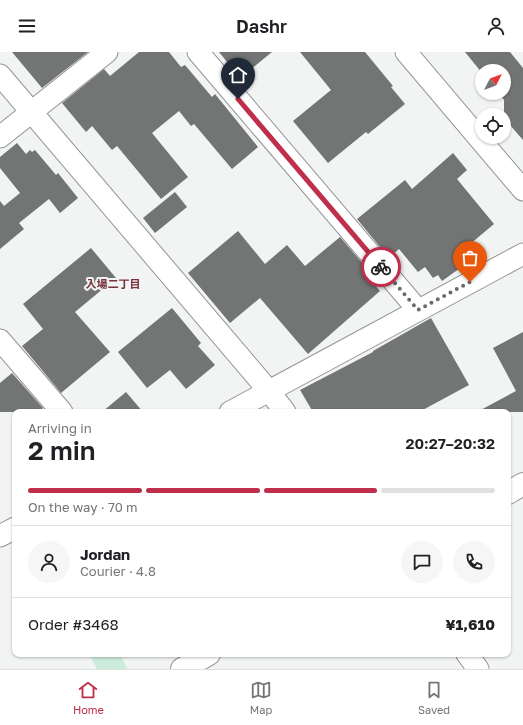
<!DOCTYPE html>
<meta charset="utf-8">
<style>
:root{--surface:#fff;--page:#f6f6f6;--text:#202124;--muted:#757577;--line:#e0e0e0;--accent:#bf2e4a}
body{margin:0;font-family:"Golos Text","Noto Sans JP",sans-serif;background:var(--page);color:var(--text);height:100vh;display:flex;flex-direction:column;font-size:15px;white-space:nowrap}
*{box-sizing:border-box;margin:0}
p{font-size:13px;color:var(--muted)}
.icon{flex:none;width:22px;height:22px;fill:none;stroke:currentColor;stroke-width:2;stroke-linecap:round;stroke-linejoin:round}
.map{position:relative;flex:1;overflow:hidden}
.panel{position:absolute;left:12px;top:357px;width:499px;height:248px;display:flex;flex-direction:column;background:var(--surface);border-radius:8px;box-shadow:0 1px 3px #0004}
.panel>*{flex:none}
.needle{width:26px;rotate:48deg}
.controls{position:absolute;left:475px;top:12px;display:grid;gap:8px}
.controls a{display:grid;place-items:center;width:36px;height:36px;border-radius:50%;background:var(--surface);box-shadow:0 1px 3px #0004;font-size:20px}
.pin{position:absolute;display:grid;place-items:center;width:34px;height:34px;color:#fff;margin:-41px -17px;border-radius:50% 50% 50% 0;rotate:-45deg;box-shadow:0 0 4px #0007}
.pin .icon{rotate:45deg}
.courier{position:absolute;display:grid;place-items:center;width:40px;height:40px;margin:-20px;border:3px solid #bf2e4a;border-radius:50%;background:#fff;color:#222;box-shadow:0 1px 5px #0007}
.headline em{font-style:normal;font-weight:600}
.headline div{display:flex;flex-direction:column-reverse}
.headline{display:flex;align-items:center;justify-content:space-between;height:68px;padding:0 16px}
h1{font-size:26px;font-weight:600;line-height:30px}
.bar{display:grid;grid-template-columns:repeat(4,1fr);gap:6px 4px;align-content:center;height:48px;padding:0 16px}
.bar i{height:5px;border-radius:3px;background:var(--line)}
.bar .on{background:var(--accent)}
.bar p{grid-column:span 4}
.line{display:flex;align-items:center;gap:10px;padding:0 16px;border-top:1px solid var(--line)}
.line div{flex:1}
.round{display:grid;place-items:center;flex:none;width:42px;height:42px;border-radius:21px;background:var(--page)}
header{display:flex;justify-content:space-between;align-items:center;height:52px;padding:0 16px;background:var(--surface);font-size:18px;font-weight:600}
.tab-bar{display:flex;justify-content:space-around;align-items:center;height:56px;border-top:1px solid var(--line);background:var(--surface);font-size:11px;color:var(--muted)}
.tab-bar a{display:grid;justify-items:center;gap:2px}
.tab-bar .on{color:var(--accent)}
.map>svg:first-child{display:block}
</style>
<header><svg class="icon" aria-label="menu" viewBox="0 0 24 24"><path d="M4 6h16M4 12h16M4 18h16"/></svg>Dashr<svg class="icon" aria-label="person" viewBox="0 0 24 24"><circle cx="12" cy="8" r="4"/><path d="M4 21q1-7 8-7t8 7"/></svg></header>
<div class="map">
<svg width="523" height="617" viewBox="0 0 523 617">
<rect width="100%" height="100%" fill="#f1f4f2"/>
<polygon fill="#cbecdc" points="89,602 120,602 127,616 124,617 97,617"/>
<g fill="#727573">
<polygon points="12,0 88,0 42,36"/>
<polygon points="139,0 169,0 181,15 185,13 212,45 215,42 258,95 232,117 194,72 191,74 179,59 152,81 188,125 161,147 117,94 112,98 92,74 86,80 62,51 104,17 110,24"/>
<polygon points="219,0 272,0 240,26"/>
<polygon points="300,0 365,0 393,34 391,35 405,52 368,82 366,80 328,111 293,69 331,38"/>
<polygon points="465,0 510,0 523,16 523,88 504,66 504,48 499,41 504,41 504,19 482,19 482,21"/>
<polygon points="17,91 26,102 30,98 32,100 35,98 56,123 58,121 78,146 60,161 49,147 19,171 24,177 0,197 0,149 4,154 20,141 0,116 0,105"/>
<polygon points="453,101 467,118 457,127 494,172 463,198 470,209 442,229 438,223 433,226 425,215 418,220 399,197 389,206 357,167 405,128 412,137"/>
<polygon points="175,140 187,155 155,181 143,166"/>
<polygon points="238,179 265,212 287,193 305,214 340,185 371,221 367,224 380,239 308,302 260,246 230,271 188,221"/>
<polygon points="91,196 116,226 75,260 110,300 61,341 22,294 43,277 23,252"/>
<polygon points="172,256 201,291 198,294 215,313 186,337 170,318 147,336 118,300"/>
<polygon points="431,266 469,333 419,360 313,360 300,338 373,300 373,299"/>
<polygon points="523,280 523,360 477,360 516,339 493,296"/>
<polygon points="12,321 43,356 38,360 0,360 0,331"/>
<polygon points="126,340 143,360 102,360"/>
</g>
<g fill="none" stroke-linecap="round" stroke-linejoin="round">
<g stroke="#929593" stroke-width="23">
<g id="minor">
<polyline points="198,0 418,258"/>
<polyline points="406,0 523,138"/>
<polyline points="0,23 269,339 285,360"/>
<polyline points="0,85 107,0"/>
<polyline points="0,288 62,360"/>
<polyline points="230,360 523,202"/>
<polyline points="0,484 15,476"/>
<polyline points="467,602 478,617"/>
</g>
</g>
<g stroke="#929593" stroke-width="24">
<g id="tertiary">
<polyline points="508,441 523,432"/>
<polyline points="182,617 209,602"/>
</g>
</g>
<use href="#minor" stroke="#fff" stroke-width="21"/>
<use href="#tertiary" stroke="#fff" stroke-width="22"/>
</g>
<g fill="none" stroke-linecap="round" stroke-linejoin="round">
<polyline stroke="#6a6c6b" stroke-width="4" stroke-dasharray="0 7.2" points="381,215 418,258 470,230"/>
<polyline stroke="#bf2e4a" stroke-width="5" points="238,47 381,215"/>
</g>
<g text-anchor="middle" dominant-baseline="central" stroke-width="4" stroke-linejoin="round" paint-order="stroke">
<g font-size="11" font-weight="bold" fill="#783039" stroke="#f1f4f2">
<text x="113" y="231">入場二丁目</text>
</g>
</g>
</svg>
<div class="controls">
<a><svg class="needle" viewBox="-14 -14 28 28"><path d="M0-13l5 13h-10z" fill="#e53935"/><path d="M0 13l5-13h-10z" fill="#757577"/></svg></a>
<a><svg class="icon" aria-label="locate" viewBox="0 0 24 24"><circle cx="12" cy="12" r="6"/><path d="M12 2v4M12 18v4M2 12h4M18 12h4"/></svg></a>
</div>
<div class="pin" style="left:470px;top:230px;background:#ea580c"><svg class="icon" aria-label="bag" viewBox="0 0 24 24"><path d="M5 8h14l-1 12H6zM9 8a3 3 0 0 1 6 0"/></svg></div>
<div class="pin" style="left:238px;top:47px;background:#1f2937"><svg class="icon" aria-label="home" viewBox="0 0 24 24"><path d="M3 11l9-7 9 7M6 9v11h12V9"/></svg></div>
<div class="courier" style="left:381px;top:215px"><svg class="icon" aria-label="bike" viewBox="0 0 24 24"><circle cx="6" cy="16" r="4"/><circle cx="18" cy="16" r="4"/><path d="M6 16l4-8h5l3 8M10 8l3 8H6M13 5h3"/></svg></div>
<section class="panel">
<div class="headline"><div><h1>2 min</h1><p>Arriving in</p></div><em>20:27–20:32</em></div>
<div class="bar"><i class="on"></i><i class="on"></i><i class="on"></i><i></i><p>On the way · 70 m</p></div>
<div class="line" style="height:72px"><a class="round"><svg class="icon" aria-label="person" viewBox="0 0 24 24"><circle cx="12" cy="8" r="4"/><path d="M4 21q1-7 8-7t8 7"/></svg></a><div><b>Jordan</b><p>Courier · 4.8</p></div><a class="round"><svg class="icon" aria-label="chat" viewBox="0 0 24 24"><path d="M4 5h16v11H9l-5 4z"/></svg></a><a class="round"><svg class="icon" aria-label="phone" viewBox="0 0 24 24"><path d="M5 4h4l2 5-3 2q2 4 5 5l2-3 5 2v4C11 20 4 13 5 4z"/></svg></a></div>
<div class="line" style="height:52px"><div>Order #3468</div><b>¥1,610</b></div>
</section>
</div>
<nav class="tab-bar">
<a class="on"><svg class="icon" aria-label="home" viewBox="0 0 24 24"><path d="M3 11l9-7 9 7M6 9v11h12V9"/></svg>Home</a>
<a><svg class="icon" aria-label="map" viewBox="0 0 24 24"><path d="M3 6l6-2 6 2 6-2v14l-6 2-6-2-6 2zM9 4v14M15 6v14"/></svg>Map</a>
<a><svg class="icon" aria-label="saved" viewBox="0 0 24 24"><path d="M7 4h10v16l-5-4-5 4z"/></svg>Saved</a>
</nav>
